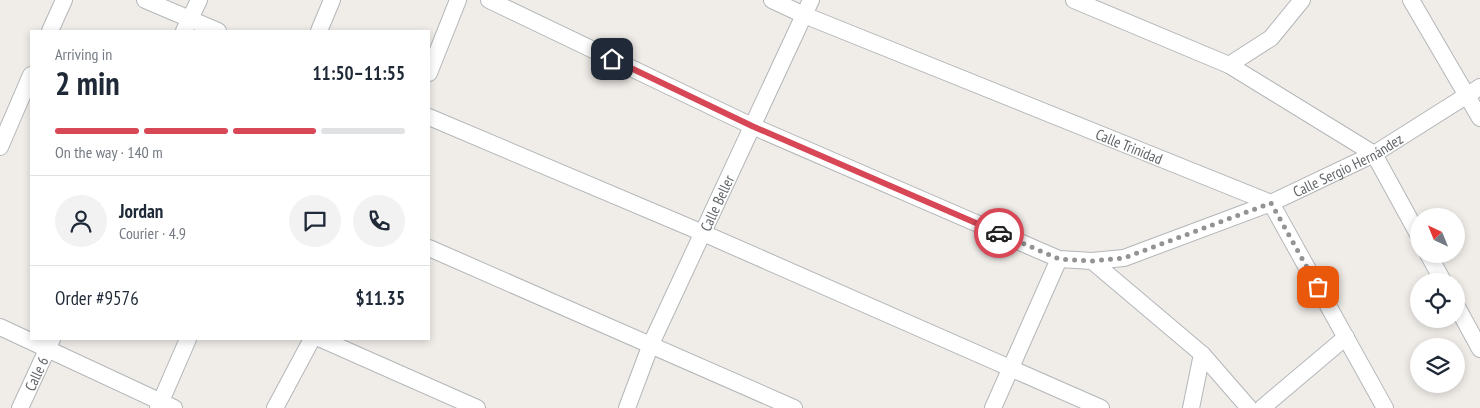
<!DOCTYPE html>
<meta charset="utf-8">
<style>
:root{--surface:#fff;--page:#f2f2f3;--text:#1f2937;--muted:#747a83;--line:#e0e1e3;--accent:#d84756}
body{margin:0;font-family:"PT Sans Narrow",sans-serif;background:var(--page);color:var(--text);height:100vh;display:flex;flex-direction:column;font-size:19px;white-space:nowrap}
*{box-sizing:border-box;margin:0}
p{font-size:16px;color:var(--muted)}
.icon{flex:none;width:28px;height:28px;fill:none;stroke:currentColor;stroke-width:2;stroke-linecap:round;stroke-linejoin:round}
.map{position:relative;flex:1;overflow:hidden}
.drawer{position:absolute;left:30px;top:30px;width:400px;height:310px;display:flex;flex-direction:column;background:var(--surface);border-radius:0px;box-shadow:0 2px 8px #0003}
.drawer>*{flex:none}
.needle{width:32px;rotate:317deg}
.controls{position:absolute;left:1410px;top:208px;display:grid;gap:10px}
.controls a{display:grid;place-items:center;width:55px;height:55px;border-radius:50%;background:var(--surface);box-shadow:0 2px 8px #0003;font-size:25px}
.pin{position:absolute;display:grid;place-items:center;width:42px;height:42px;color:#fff;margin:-21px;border-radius:10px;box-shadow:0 2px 8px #0006}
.courier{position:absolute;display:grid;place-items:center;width:50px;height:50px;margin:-25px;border:4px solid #d84756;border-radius:50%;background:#fff;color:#222;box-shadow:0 1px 6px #0007}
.summary em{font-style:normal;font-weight:800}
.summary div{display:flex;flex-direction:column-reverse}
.summary{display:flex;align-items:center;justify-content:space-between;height:85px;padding:0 25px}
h1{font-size:32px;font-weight:800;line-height:38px}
.bar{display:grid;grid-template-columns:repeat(4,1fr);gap:8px 5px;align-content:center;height:60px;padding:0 25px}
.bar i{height:6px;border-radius:4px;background:var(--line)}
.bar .current{background:var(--accent)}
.bar p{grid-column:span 4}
.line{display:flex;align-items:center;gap:12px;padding:0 25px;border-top:1px solid var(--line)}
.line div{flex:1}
.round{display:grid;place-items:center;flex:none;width:52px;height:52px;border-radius:26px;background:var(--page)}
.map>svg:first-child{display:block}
</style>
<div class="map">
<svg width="1480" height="408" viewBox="0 0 1480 408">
<rect width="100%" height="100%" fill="#f0ede9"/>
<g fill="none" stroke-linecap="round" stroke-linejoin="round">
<g stroke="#b3b6b9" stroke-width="18">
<g id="minor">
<polyline points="145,0 218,31"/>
<path id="s1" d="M489,0L752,126L1059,259L1092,261L1124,258L1271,203L1374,154L1480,87"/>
<path id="s2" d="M772,0L804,15L1271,203L1385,408"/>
<polyline points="1074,0 1229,65 1374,154 1419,236"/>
<polyline points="1411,0 1480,118"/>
<polyline points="50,31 64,0"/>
<polyline points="184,31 199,0"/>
<polyline points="319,31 332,0"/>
<polyline points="1229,65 1271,38 1302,0"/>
<polyline points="429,73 458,0"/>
<polyline points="429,117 703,233 1101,408"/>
<polyline points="0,147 31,75"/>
<polyline points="429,248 794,408"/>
<polyline points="1428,254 1443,281"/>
<polyline points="1092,261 1202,354 1249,408"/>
<polyline points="1456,305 1480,349"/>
<polyline points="0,327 174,408"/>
<polyline points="321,339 477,408"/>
<path id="s3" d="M20,408L52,339"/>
<polyline points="158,408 188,339"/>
<polyline points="275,408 312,339"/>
<path id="s4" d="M627,408L651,344L811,0"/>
<polyline points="993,408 1059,259"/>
<polyline points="1191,408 1202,354"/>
<polyline points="1262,408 1346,337"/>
</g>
</g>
<use href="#minor" stroke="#fff" stroke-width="16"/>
</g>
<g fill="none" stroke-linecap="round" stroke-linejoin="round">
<polyline stroke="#929494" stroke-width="5" stroke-dasharray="0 9" points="999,233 1059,259 1092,261 1124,258 1271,203 1318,287"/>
<polyline stroke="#d84756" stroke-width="6" points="612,59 752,126 999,233"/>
</g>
<g text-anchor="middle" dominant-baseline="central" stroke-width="4.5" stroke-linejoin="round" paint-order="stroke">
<g font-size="15" fill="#606467" stroke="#fff">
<text stroke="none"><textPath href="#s2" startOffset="386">Calle Trinidad</textPath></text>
<text stroke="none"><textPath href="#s1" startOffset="934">Calle Sergio Hernández</textPath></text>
<text stroke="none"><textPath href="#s4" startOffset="224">Calle Beller</textPath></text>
<text stroke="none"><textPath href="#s3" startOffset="38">Calle 6</textPath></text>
</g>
</g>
</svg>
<div class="controls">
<a><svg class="needle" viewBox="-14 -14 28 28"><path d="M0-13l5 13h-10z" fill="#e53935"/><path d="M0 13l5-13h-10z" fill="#747a83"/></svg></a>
<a><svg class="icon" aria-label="locate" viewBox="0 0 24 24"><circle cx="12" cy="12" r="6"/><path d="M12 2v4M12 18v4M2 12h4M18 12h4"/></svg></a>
<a><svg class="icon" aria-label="layers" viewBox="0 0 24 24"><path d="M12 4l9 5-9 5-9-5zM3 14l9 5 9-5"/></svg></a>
</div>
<div class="pin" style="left:1318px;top:287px;background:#ea580c"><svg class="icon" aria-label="bag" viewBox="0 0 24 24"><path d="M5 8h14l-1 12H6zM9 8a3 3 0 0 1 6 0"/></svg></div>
<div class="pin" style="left:612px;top:59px;background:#1f2937"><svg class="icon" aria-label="home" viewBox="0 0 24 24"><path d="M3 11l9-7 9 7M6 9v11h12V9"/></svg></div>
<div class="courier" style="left:999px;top:233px"><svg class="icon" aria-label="car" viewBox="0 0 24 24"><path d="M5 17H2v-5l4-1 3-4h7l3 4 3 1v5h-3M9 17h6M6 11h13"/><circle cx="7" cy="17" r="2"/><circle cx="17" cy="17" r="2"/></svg></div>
<section class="drawer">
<div class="summary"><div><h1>2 min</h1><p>Arriving in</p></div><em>11:50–11:55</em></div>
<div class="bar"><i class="current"></i><i class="current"></i><i class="current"></i><i></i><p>On the way · 140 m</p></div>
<div class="line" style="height:90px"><a class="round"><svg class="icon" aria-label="person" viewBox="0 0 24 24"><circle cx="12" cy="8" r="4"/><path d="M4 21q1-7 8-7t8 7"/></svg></a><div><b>Jordan</b><p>Courier · 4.9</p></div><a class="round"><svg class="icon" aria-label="chat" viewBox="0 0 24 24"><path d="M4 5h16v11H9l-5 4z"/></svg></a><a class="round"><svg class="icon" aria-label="phone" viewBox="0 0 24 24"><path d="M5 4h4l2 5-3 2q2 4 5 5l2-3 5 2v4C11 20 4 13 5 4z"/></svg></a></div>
<div class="line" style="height:65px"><div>Order #9576</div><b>$11.35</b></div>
</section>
</div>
